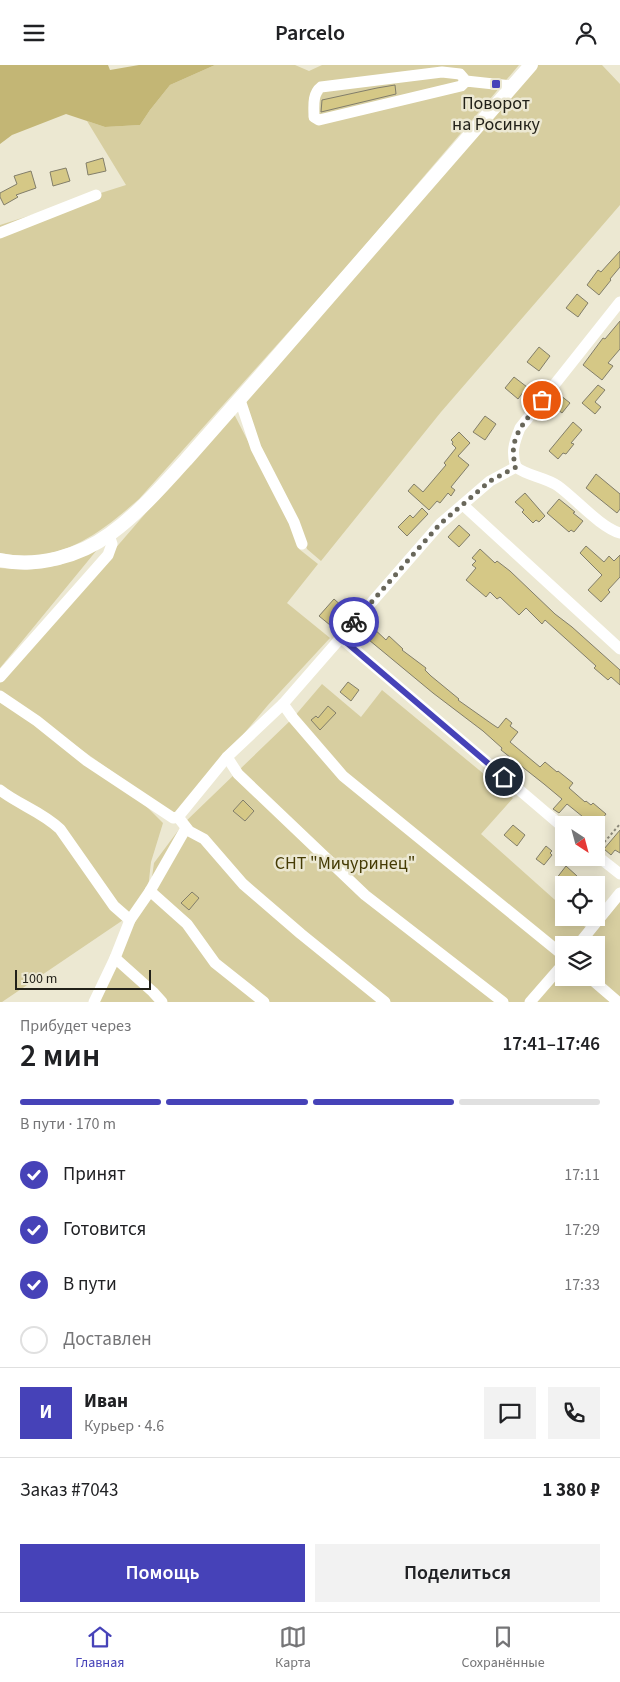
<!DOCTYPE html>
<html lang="ru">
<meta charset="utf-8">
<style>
:root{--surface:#fff;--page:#f2f2f2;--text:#202124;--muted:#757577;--line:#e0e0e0;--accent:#4642b8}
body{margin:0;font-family:"Source Sans 3",sans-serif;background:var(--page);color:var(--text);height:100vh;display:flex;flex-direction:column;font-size:19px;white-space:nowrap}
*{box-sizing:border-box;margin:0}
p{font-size:16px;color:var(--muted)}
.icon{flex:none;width:28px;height:28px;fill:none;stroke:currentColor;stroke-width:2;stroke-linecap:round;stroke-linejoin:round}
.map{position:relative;height:937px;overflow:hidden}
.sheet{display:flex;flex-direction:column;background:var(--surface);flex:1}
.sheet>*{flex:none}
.needle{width:32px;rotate:144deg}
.controls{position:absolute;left:555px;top:751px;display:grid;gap:10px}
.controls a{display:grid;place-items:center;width:50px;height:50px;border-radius:0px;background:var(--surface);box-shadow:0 2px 12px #0003;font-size:25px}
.scale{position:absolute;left:15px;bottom:12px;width:136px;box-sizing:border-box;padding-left:5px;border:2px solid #222119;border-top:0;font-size:14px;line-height:18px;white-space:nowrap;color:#222119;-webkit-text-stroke:4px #ece8d2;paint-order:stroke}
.pin{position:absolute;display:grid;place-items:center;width:42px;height:42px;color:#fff;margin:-21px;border:2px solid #fff;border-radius:50%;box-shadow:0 1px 5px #0007}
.courier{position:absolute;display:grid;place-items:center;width:50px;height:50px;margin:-25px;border:4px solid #4642b8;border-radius:50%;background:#fff;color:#222;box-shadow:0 1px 6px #0007}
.summary em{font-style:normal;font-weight:600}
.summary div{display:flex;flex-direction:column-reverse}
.summary{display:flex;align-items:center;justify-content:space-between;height:85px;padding:0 20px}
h1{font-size:32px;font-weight:600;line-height:38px}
.bar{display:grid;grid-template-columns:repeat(4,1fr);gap:8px 5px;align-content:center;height:60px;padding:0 20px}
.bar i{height:6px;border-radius:4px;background:var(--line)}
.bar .current{background:var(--accent)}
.bar p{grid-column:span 4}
.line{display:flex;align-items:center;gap:12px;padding:0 20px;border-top:1px solid var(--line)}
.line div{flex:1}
.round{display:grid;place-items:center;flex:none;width:52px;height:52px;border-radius:0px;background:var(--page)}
ol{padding:0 20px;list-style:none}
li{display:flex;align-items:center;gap:15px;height:55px}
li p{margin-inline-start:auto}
li .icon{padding:5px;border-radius:50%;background:var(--accent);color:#fff;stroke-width:4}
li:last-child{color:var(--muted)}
li i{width:28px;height:28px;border:2px solid var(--line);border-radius:50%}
.action{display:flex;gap:10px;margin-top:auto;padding:10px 20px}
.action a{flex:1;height:58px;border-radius:0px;background:var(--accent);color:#fff;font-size:20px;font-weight:600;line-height:58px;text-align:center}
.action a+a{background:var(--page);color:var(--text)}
header{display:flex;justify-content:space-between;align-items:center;height:65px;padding:0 20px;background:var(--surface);font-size:22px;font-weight:600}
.tabs{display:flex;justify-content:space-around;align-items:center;height:70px;border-top:1px solid var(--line);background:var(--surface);font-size:14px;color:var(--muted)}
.tabs a{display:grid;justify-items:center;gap:2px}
.tabs .current{color:var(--accent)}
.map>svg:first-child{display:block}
</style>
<header><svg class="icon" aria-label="menu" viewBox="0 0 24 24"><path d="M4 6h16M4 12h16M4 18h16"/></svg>Parcelo<svg class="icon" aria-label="person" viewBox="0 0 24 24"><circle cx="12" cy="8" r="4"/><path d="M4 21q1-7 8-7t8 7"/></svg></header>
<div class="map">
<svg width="620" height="937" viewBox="0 0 620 937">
<rect width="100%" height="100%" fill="#ece8d2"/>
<g fill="#d7cea0" fill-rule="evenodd">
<path d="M215,0H295L309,6L322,0H519L344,205L139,434C97,471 59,500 0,488V160L126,120L87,56L105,62L140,60L150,45L170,20Z"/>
<polygon points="536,0 602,0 620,19 620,140 441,347 321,496 307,484 303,473 240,343"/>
<polygon points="233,347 291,460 299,484 318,499 287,538 330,573 268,640 190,733 177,748 172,749 0,627 0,617"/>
<polygon points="101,480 0,603 0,503 27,505 60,500"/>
<path d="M322,619L361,652L382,625L513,733L481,769L564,843V852L575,853L593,869L620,837V937H94L150,826L154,798L183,759L293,653ZM564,880H596V912H564Z"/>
<polygon points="0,635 140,735 163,758 151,797 148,824 129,851 2,937 0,937"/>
</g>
<polygon fill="#c3b675" points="0,0 108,0 110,5 139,0 215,0 170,20 150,45 140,60 105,62 66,49 12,70 0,79"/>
<g fill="#d5c886" stroke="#827e6a">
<polygon points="395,20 396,29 321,47 322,35 377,23"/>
<polygon points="103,93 106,106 88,110 86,98"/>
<polygon points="66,103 70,116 53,121 50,107"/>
<polygon points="31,106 36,123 16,130 18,132 4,140 0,132 0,128 17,119 14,111"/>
<polygon points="620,186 620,202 610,214 611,215 599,230 587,220 598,205 601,207"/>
<polygon points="577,229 588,238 578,252 566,243"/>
<polygon points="620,256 620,284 608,298 613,301 602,315 583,300 603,273 605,274"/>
<polygon points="539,282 550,291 539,306 527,297"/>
<polygon points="514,312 527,322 518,334 505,323"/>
<polygon points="598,320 605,325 595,337 601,342 595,349 582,338"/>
<polygon points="560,330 570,338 562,348 552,340"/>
<polygon points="485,351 496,359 485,375 473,367"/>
<polygon points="573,357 582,365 571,378 574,379 566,389 563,388 558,394 549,386"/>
<polygon points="459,367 470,378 458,391 469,400 451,422 455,425 451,431 448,428 440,438 437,436 429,445 408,426 414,419 423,427 446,400 444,398 456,383 452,379 453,377 451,375"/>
<polygon points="596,409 620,429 620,444 617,448 586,423"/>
<polygon points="525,428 545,451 539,457 536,455 533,458 522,447 524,445 515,437"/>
<polygon points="559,434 575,447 573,448 583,456 574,467 571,465 569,467 547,448"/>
<polygon points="422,443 428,449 407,471 398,462 410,450 413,453"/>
<polygon points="459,460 470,470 459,482 448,472"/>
<polygon points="586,481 604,497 609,491 614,496 620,490 620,512 608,525 610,527 601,537 588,525 602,510 580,488"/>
<polygon points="480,484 495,498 497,496 510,506 555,549 572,562 620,605 620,620 611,612 608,615 594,603 596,601 545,555 542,559 526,543 519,550 500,532 497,534 490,527 486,532 466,515 476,503 472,500 476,496 472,493"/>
<polygon points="334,534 344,543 330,560 319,551"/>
<polygon points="371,561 386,575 389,571 403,584 402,585 426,603 425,605 431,611 459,634 458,635 492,659 498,663 506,653 512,658 510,661 518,667 510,677 540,702 545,697 557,707 558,706 573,718 569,723 585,737 586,736 591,740 593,738 606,749 596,762 596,760 593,760 567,739 559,748 553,744 562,734 544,719 501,685 502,683 483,666 433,628 363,570"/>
<polygon points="348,617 359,625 351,636 340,627"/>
<polygon points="328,641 336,648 320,665 311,655 316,651 318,653"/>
<polygon points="243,735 254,746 245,756 233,746"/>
<polygon points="513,760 525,770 517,781 504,770"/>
<polygon points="620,765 620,788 615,785 611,790 604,784"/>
<polygon points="546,781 552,786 550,788 552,790 544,800 536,794"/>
<polygon points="566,801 577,811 570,820 563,820 556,814"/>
<polygon points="192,827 199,833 189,845 181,838"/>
</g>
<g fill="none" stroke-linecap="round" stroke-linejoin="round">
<polyline stroke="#8c897a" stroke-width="2" stroke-dasharray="2.5 2.5" stroke-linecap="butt" points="601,781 620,759"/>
<g stroke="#fff" stroke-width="11">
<path d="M466,16L460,9L442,7L321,22C312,29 314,42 314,52L319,55L461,21L466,16L512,21"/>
<polyline points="0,168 96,130"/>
<polyline points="240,335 256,383 294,457 302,479"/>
<path d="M516,402C527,411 545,412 558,421C576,434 600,462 620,468"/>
<polyline points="463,440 620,584"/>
<polyline points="340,572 564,763"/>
<polyline points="0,612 108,490 112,479 109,470"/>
<path d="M0,631L37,656L87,696L173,753L178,752L227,692L283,639L440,459L490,416L516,402C511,387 514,378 520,363L620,237"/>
<polyline points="283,639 293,653 343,711 564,891"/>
<polyline points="227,692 238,709 365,830 503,937"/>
<path d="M0,725C19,740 41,746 60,764L114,841L130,855"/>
<polyline points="178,752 189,766 204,774 243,819 301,869 385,937"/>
<polyline points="596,790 620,809"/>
<polyline points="150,826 187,859 215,898 264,937"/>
<polyline points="578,880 620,828"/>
<polyline points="115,893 153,927 162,937"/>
<polyline points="589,912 618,937"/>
<polyline points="94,937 115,893 130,855 150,826 186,763"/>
<polyline points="530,937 564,898"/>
</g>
<path stroke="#fff" stroke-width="14" d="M0,495C37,503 80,491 110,469C139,448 162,421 186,395C213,364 241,333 268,302C356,201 443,100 531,0"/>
</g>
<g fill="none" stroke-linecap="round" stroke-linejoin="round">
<path stroke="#69675a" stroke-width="5" stroke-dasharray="0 9" d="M354,557L440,459L490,416L516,402C506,373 526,356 542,335"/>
<polyline stroke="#4642b8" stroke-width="6" points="354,557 340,572 504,712"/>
</g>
<rect fill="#4642b8" stroke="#ece8d2" stroke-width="2" x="491" y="14" width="10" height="10" rx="2.5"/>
<g text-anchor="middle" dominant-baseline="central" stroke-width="5" stroke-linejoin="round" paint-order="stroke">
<g font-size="18" fill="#222119" stroke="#ece8d2">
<text x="496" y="38">Поворот<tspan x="496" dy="21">на Росинку</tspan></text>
</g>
<g font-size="18" fill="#453b04" stroke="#ece8d2">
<text x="345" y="798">СНТ "Мичуринец"</text>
</g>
</g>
</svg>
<div class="controls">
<a><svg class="needle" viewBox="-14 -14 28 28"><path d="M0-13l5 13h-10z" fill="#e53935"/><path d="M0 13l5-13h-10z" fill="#757577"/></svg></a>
<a><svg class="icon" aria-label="locate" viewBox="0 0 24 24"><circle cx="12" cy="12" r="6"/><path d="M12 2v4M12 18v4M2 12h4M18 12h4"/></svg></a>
<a><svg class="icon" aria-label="layers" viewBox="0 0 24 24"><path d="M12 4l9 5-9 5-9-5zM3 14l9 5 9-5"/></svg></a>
</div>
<div class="scale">100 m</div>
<div class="pin" style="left:542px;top:335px;background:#ea580c"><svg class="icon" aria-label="bag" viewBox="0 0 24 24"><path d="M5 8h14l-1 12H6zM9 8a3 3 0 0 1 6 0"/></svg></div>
<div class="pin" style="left:504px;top:712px;background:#1f2937"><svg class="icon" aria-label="home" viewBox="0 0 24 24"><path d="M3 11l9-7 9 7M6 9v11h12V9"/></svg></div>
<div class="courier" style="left:354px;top:557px"><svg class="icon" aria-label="bike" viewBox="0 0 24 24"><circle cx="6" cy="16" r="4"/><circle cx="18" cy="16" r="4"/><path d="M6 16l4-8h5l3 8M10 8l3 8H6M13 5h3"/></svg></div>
</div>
<section class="sheet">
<div class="summary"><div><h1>2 мин</h1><p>Прибудет через</p></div><em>17:41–17:46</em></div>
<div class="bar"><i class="current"></i><i class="current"></i><i class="current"></i><i></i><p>В пути · 170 m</p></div>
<ol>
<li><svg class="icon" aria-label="check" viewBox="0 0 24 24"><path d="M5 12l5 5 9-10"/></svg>Принят<p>17:11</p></li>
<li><svg class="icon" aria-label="check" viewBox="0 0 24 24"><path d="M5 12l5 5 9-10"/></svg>Готовится<p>17:29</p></li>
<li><svg class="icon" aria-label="check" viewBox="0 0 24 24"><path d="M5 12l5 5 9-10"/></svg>В пути<p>17:33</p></li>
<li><i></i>Доставлен</li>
</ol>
<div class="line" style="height:90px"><b class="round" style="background:var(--accent);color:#fff">И</b><div><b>Иван</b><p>Курьер · 4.6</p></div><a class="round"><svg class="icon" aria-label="chat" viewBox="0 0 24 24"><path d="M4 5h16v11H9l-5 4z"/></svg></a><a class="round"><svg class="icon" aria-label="phone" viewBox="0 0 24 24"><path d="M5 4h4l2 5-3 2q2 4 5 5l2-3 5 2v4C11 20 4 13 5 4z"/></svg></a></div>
<div class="line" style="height:65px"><div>Заказ #7043</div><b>1 380 ₽</b></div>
<div class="action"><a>Помощь</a><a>Поделиться</a></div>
</section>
<nav class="tabs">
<a class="current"><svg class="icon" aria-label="home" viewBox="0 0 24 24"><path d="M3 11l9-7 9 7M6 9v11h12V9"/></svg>Главная</a>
<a><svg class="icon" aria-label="map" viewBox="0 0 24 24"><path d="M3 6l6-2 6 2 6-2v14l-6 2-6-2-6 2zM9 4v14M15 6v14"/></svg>Карта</a>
<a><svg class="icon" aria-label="saved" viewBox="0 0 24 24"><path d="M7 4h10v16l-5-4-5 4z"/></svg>Сохранённые</a>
</nav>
